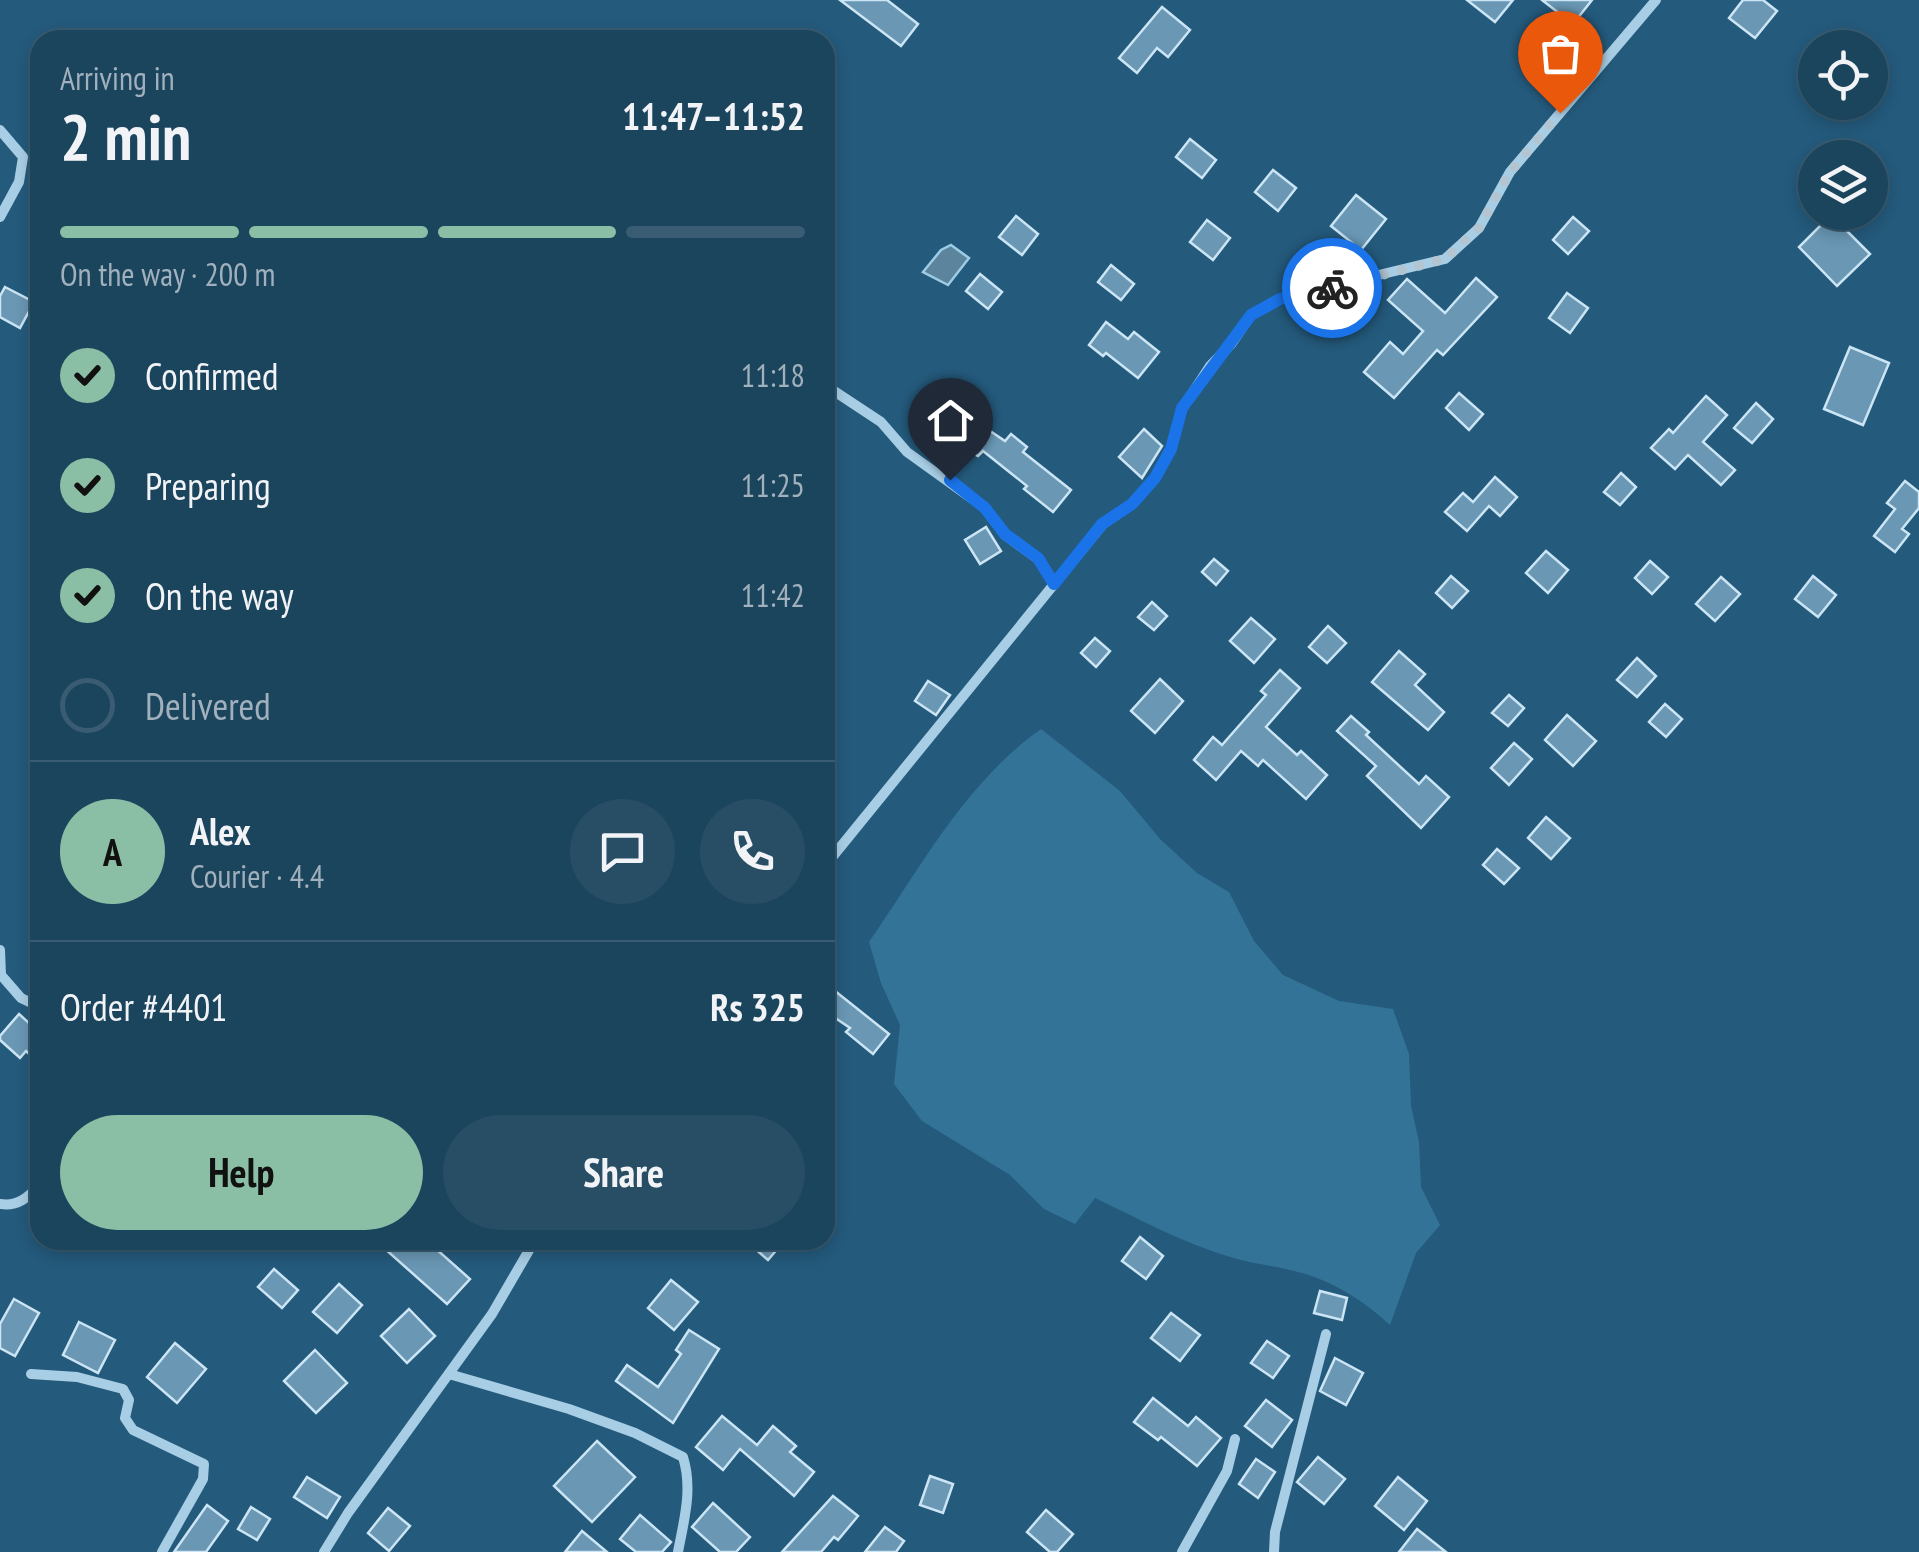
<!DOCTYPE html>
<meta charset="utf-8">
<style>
:root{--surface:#1b445d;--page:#284e66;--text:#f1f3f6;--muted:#a0b0bc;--line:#395c72;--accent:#8abfa5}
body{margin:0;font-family:"PT Sans Narrow",sans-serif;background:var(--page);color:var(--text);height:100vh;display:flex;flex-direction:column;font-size:38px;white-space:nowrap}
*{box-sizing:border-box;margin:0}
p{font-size:32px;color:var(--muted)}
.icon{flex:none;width:55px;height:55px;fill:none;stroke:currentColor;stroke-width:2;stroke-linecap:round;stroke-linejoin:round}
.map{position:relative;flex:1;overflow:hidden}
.side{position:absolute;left:30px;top:30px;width:805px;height:1220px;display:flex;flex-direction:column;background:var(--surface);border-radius:30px;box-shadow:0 5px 15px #0003,0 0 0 2px var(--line)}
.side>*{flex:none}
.tools{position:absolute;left:1798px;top:30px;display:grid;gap:20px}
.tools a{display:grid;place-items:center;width:90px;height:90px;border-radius:50%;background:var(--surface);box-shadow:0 5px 15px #0003,0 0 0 2px var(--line);font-size:50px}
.pin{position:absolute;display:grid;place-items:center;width:85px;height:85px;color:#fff;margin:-102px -42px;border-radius:50% 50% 50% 0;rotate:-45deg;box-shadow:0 0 10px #0007}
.pin .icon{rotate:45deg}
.courier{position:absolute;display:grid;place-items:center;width:100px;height:100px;margin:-50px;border:8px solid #1a73e8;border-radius:50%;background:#fff;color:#222;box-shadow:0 2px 12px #0007}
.head em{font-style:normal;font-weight:600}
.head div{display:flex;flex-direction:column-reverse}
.head{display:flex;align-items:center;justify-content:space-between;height:170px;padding:0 30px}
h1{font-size:65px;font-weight:600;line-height:75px}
.bar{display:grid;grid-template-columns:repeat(4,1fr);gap:15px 10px;align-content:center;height:120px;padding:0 30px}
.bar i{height:12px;border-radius:8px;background:var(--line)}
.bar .current{background:var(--accent)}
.bar p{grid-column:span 4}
.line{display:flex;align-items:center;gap:25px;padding:0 30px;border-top:2px solid var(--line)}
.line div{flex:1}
.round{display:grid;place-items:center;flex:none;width:105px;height:105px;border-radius:52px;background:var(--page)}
ol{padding:0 30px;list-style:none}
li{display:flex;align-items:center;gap:30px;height:110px}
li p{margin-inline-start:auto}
li .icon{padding:10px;border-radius:50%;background:var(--accent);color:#111;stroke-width:4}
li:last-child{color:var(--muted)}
li i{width:55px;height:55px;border:5px solid var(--line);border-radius:50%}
.primary-button{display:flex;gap:20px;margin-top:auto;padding:20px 30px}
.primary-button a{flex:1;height:115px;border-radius:60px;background:var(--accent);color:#111;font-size:40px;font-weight:600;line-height:115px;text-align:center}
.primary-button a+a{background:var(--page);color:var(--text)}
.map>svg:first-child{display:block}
</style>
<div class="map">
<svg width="1919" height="1552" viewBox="0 0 1919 1552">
<rect width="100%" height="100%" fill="#245a7c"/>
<path fill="#347398" d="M1041,729L1120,791L1161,840L1197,873L1229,892L1254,941L1283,975L1339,1001L1393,1009L1409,1054L1411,1106L1419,1142L1421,1187L1440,1225L1416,1253L1390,1325C1362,1299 1328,1278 1290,1270C1270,1265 1249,1263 1230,1257C1183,1243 1139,1219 1095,1198L1075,1224L1044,1209L1010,1175L922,1121L894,1084L900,1025L881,983L869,942C921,867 965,783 1041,729Z"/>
<polygon fill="#5d849d" stroke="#9ccce6" stroke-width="2.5" points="951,245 969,258 948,285 923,272 941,250"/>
<g fill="#6997b4" stroke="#cbe5f4" stroke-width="2.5">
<polygon points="840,0 887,0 918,24 901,46"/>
<polygon points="1467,0 1513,0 1495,22"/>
<polygon points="1542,0 1592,0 1573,24"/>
<polygon points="1743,0 1763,0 1777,11 1755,38 1729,18"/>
<polygon points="1162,7 1190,30 1168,57 1157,48 1137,73 1119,58"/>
<polygon points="1190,139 1216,160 1202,178 1176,157"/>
<polygon points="1273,170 1296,188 1278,211 1255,192"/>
<polygon points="1356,195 1386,219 1361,250 1331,226"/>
<polygon points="1831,215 1870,254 1837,286 1799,247"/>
<polygon points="1016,216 1038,234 1022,255 999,237"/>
<polygon points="1573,217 1589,231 1568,254 1553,240"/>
<polygon points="1207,220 1230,238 1213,260 1190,242"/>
<polygon points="1111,265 1134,284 1121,300 1098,282"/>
<polygon points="980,274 1002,292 988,309 966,291"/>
<polygon points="1476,278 1497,297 1443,355 1437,350 1394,398 1364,372 1390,342 1403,354 1423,331 1388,300 1407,279 1445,313"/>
<polygon points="5,287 34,302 20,328 0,317 0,296"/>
<polygon points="1567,293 1588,308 1570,333 1549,318"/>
<polygon points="1106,322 1128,339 1134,332 1159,352 1138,378 1106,353 1103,356 1089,345"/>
<polygon points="1850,347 1889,363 1863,425 1824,409"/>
<polygon points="1459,393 1483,414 1469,430 1446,408"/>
<polygon points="1706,396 1727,415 1703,442 1735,470 1721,485 1688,455 1675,469 1651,448 1669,429 1673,433"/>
<polygon points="1756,403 1773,419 1752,443 1734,428"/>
<polygon points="971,418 1005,441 1011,434 1027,447 1023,452 1071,490 1053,512 1024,489 1027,486 983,451 978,456 943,439"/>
<polygon points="1144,429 1162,446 1142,478 1119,457"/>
<polygon points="1621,473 1636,487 1620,505 1604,492"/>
<polygon points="1495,477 1517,497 1500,516 1489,506 1467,531 1445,512 1463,493 1473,502"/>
<polygon points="1905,481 1919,492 1919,508 1902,529 1909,534 1895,552 1874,536 1895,509 1887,503"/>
<polygon points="986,527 1001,551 980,564 965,540"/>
<polygon points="1546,551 1568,570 1548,593 1526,573"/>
<polygon points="1214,559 1228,571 1216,585 1202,572"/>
<polygon points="1650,561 1668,577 1652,594 1635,578"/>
<polygon points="1451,576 1468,591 1452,608 1436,593"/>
<polygon points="1813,576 1836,595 1818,617 1795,599"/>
<polygon points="1721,577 1740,594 1715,621 1696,604"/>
<polygon points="1152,602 1167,616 1154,630 1138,617"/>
<polygon points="1251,618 1275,639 1254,663 1230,641"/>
<polygon points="1328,626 1346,643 1327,663 1309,647"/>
<polygon points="1095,638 1110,651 1096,667 1081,653"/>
<polygon points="1399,651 1425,674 1415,685 1444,712 1428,730 1372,682"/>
<polygon points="1637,658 1656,676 1637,697 1617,680"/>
<polygon points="1280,670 1300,688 1266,727 1297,755 1301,751 1327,775 1306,799 1263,760 1258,766 1241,751 1216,780 1194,760 1213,737 1222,745 1266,695 1261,691"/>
<polygon points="1160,679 1183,701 1155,733 1131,711"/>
<polygon points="928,681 950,695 936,715 915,701"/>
<polygon points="1509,695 1524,708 1508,726 1492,713"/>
<polygon points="1665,704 1682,719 1666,737 1649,722"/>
<polygon points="1567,715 1596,741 1573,766 1545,740"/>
<polygon points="1351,716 1369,732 1366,735 1419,784 1426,776 1449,797 1421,828 1367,776 1376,766 1337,731"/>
<polygon points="1514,743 1532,759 1509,785 1491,768"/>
<polygon points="1546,817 1570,838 1551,859 1528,838"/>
<polygon points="1497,849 1519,868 1504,884 1483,865"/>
<polygon points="825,983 889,1034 873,1054 846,1032 850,1028 825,1011"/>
<polygon points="19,1014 40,1033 40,1064 26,1051 20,1058 0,1040 0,1036"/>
<polygon points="1140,1237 1163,1256 1146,1279 1122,1261"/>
<polygon points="375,1240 426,1240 470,1279 447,1304"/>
<polygon points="745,1240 785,1240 768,1260"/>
<polygon points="274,1269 298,1290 282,1308 258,1287"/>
<polygon points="671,1280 698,1302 674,1330 648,1308"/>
<polygon points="339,1284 362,1305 337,1333 313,1312"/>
<polygon points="1320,1291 1347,1298 1342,1320 1314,1313"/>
<polygon points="14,1299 39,1313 15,1356 0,1348 0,1324"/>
<polygon points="409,1309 435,1336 407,1363 381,1336"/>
<polygon points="1171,1313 1200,1335 1180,1361 1151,1338"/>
<polygon points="79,1322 115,1340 98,1373 63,1355"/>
<polygon points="689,1330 719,1349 673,1423 616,1381 627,1365 658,1387 681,1354 676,1350"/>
<polygon points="1267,1341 1289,1356 1273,1378 1251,1363"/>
<polygon points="175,1343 206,1369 177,1403 147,1377"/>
<polygon points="315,1350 347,1383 316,1413 284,1381"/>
<polygon points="1335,1358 1363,1373 1346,1405 1320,1391"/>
<polygon points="1153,1398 1188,1426 1196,1417 1221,1438 1197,1466 1161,1437 1158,1440 1134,1422"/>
<polygon points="1266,1400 1292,1420 1272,1447 1245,1426"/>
<polygon points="722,1416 757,1445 773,1426 796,1446 790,1452 814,1472 794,1496 740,1449 723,1470 696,1447"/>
<polygon points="597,1441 635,1477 592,1522 554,1486"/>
<polygon points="1318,1457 1345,1479 1324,1504 1297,1482"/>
<polygon points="1256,1459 1275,1472 1258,1498 1239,1484"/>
<polygon points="930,1476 953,1484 943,1513 920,1505"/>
<polygon points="307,1477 340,1497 327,1518 294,1497"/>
<polygon points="1398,1477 1427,1501 1404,1530 1375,1506"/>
<polygon points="833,1496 858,1516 838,1540 834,1537 821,1552 782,1552"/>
<polygon points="713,1503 750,1537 736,1552 720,1552 692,1527"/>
<polygon points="207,1505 228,1521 206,1552 174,1552"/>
<polygon points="251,1507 270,1519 257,1540 238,1529"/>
<polygon points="388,1508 410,1526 389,1551 368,1533"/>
<polygon points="1046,1510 1073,1534 1057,1552 1050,1552 1027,1532"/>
<polygon points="640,1515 671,1542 662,1552 636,1552 620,1539"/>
<polygon points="885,1527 904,1541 896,1552 865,1552"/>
<polygon points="1417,1529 1446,1552 1399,1552"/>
<polygon points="582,1531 607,1552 565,1552"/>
</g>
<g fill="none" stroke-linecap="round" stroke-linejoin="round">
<g stroke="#a8cee5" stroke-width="10">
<polyline points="0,130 23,157 19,182 0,217"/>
<polyline points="825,394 831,389 881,422 907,452 985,508 1005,535 1038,559 1054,584"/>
<polyline points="825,866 1103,524 1132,504 1155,478 1171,449 1182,409 1210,366 1232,343 1251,315 1279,299 1445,259 1479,228 1510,172 1656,0"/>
<polyline points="0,950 1,975 21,998 40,1007"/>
<path d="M0,1204C18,1207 28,1197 40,1185"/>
<polyline points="31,1374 77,1377 123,1389 129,1400 125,1418 133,1430 204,1464 203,1479 162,1552"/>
<path d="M449,1374L569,1409L635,1433L683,1457C693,1489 684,1520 678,1552"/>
<polyline points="324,1552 348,1513 492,1314 535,1240"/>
<polyline points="1182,1552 1227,1471 1235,1439"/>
<polyline points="1274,1552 1275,1532 1326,1334"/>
</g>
</g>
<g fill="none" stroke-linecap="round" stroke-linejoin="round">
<polyline stroke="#b2c5d1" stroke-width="10" stroke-dasharray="0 18" points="1332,288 1445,259 1479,228 1510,172 1560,113"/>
<polyline stroke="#1a73e8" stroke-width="12" points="950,480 985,508 1005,534 1038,558 1054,584 1102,524 1132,504 1155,478 1171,449 1182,408 1251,315 1280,299 1332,288"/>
</g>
</svg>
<div class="tools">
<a><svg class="icon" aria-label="locate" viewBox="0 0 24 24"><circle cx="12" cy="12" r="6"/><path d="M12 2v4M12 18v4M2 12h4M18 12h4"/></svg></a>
<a><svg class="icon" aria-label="layers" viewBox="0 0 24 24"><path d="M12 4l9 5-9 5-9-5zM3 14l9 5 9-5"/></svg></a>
</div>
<div class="pin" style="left:1560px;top:113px;background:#ea580c"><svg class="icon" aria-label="bag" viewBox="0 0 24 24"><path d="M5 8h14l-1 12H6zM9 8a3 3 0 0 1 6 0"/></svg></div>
<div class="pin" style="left:950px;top:480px;background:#1f2937"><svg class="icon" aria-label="home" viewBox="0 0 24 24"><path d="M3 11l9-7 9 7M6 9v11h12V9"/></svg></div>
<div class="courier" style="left:1332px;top:288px"><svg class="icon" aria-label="bike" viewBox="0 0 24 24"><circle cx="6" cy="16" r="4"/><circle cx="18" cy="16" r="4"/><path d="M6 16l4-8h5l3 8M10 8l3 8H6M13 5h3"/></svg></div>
<section class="side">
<div class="head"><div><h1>2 min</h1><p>Arriving in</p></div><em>11:47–11:52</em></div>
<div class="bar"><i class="current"></i><i class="current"></i><i class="current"></i><i></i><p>On the way · 200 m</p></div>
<ol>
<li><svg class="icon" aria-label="check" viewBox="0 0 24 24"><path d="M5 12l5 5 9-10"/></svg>Confirmed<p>11:18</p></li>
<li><svg class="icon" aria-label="check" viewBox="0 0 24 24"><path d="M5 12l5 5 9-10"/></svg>Preparing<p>11:25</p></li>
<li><svg class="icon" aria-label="check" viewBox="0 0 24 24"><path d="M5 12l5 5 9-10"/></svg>On the way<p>11:42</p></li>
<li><i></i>Delivered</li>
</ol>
<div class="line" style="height:180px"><b class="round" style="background:var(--accent);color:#111">A</b><div><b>Alex</b><p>Courier · 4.4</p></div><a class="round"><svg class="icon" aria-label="chat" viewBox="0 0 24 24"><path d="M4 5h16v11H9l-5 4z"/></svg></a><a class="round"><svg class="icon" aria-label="phone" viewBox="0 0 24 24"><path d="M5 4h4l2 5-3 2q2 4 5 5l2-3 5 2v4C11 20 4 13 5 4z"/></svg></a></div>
<div class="line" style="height:130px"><div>Order #4401</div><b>Rs 325</b></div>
<div class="primary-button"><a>Help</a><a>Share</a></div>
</section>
</div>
